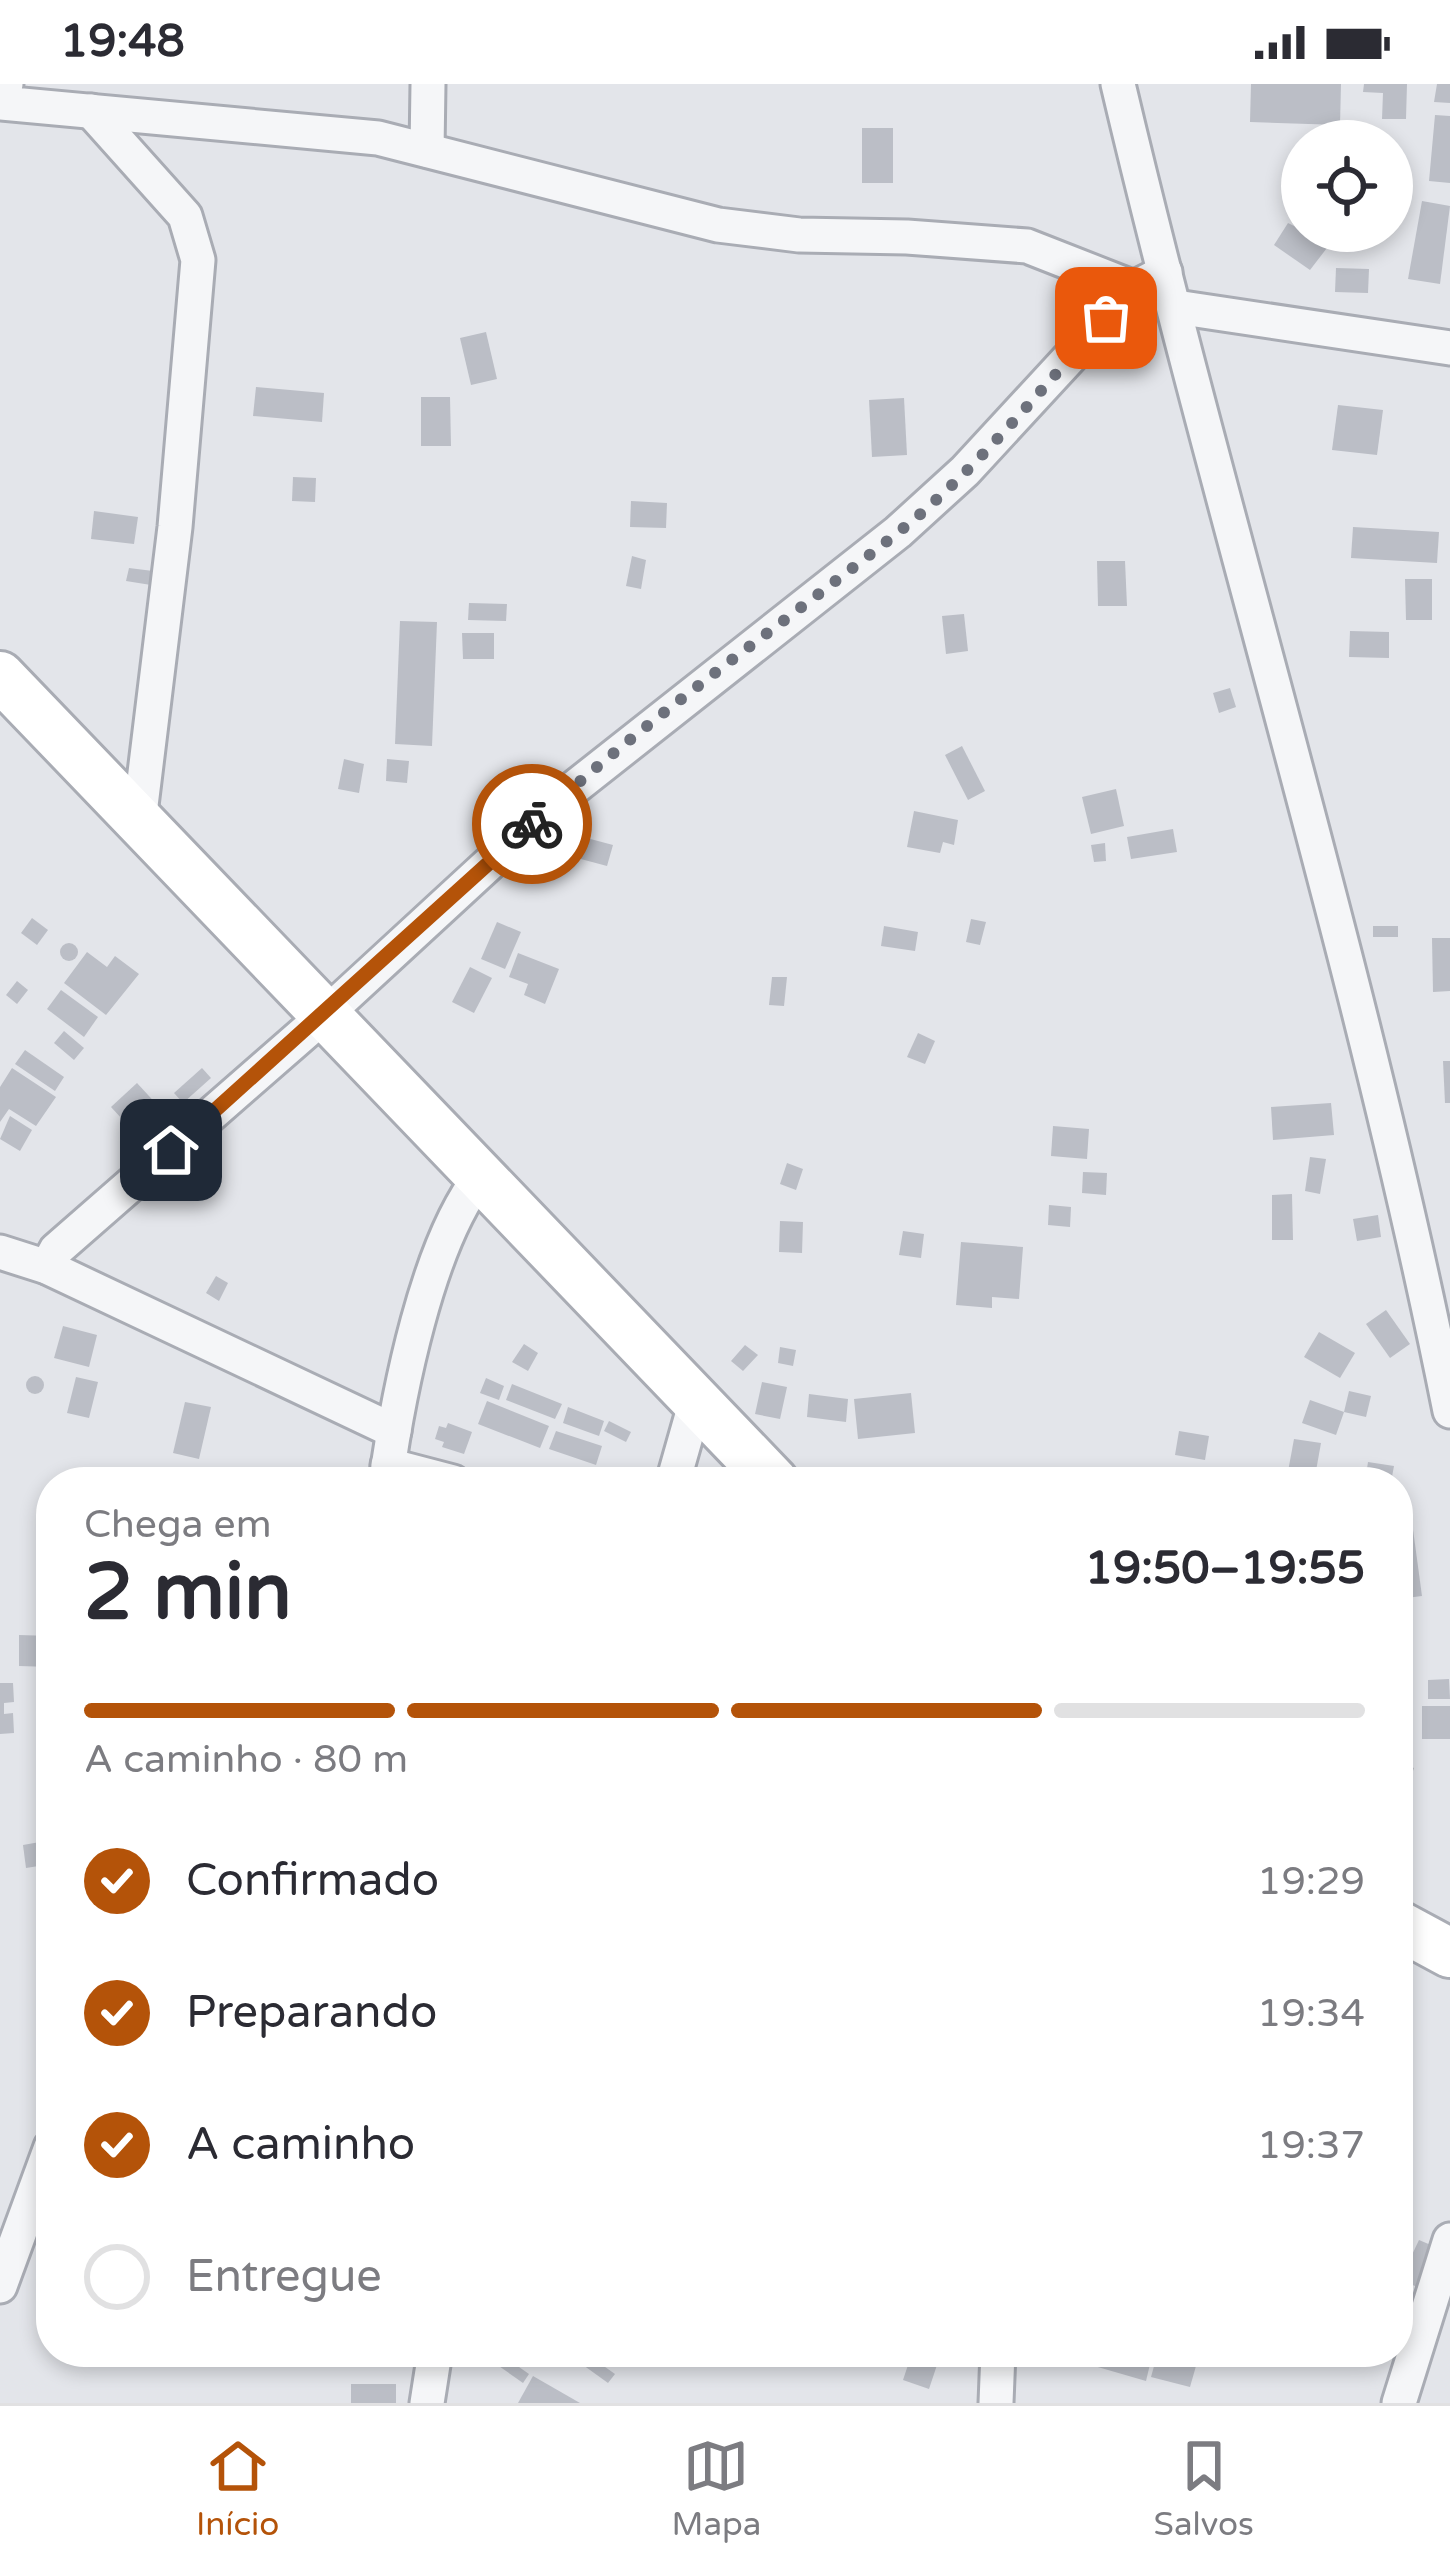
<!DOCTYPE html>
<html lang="pt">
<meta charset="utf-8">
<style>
:root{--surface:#fff;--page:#f7f7f7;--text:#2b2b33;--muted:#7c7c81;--line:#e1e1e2;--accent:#b45309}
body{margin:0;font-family:"Varela Round",sans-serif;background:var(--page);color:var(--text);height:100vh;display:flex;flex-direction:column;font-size:45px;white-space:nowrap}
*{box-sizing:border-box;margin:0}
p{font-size:39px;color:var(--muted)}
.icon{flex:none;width:66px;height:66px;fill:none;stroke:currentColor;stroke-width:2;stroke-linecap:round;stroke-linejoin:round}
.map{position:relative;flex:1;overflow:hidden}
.sheet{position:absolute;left:36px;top:1383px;width:1377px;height:900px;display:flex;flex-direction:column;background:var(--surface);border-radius:48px;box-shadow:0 6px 18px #0003}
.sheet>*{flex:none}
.tools{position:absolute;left:1281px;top:36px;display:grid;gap:24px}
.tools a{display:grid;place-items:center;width:132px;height:132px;border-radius:50%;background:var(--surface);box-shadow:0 6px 18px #0003;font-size:60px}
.pin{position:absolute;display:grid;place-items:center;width:102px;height:102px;color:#fff;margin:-51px;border-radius:24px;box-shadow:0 6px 18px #0006}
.courier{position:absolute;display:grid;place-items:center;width:120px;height:120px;margin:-60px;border:9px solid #b45309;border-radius:50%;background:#fff;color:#222;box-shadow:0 3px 15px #0007}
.summary em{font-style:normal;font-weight:700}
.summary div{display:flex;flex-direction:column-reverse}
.summary{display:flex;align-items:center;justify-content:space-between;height:204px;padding:0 48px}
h1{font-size:78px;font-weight:700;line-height:90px}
.bar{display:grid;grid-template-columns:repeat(4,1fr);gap:18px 12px;align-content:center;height:144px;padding:0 48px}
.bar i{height:15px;border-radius:9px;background:var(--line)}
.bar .selected{background:var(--accent)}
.bar p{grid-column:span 4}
ol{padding:0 48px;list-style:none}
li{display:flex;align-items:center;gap:36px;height:132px}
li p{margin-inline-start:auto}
li .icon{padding:12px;border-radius:50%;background:var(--accent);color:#fff;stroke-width:4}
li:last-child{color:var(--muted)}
li i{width:66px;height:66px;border:6px solid var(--line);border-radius:50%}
.status{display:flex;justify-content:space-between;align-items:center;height:84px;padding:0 60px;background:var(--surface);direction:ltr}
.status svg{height:33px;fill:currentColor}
.tab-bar{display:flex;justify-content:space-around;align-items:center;height:168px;border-top:3px solid var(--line);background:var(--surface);font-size:33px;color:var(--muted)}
.tab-bar a{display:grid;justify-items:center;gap:6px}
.tab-bar .selected{color:var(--accent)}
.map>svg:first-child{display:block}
</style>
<div class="status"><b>19:48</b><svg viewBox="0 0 49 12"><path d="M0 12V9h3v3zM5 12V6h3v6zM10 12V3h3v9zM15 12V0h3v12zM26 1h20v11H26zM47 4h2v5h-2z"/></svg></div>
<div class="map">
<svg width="1450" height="2319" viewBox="0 0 1450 2319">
<rect width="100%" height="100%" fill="#e3e5ea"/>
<g fill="#bbbec6">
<polygon points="1251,0 1341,0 1340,41 1250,38"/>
<polygon points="1364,0 1407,0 1406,35 1382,35 1383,9 1363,8"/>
<polygon points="1437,0 1450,0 1450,19 1434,18"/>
<polygon points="1435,31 1450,32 1450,99 1429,97"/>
<rect x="862" y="44" width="31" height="55"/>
<polygon points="1422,117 1450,122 1440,200 1408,195"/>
<polygon points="1288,139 1330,160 1310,186 1274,161"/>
<polygon points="1336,184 1369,185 1368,209 1335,208"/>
<polygon points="486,248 497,295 471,301 460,254"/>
<polygon points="256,303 324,309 322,338 253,332"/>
<polygon points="421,313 450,313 451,362 421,362"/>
<polygon points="904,314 907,371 872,373 869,316"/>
<polygon points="1338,321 1383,326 1377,371 1332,366"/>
<polygon points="293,393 316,394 315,418 292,417"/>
<polygon points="631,417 667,419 666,444 630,443"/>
<polygon points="94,427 138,433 134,460 91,455"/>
<polygon points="1353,443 1439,448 1437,479 1351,474"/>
<polygon points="632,472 646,476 641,505 626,502"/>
<polygon points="1097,477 1125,477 1127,522 1098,522"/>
<polygon points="129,484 153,487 151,501 126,497"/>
<polygon points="1405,495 1432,495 1432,536 1406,536"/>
<polygon points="469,519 507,520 506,537 468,536"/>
<polygon points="964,530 968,567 946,570 942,532"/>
<polygon points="400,537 437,538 432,662 395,660"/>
<polygon points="1350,547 1389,548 1389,574 1349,573"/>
<polygon points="462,549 494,549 494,575 463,575"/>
<polygon points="1230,604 1236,623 1219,629 1213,609"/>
<polygon points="962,662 985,707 968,716 945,671"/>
<polygon points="344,675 364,680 359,709 338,705"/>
<polygon points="387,675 409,677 407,699 386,697"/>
<polygon points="1116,705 1124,742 1091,750 1082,713"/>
<polygon points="914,727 958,736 954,761 943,758 940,769 907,763"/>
<polygon points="1173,745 1177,768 1131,775 1127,753"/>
<polygon points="583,753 613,761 607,782 577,774"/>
<polygon points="1105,759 1106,777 1094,778 1091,761"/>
<polygon points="32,834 48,846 37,861 21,849"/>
<polygon points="971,835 986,838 980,861 966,858"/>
<polygon points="497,838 521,848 505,885 481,875"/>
<polygon points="884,842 918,848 915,867 881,862"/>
<rect x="1373" y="842" width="25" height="11"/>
<polygon points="1432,854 1450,854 1450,907 1433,908"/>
<circle cx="69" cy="868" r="9"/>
<polygon points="87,868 107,883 115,872 139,890 106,931 64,899"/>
<polygon points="518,869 559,885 545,920 524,911 528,900 509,893"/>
<polygon points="470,883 492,894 474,929 452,918"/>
<polygon points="772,893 787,893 784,922 769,921"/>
<polygon points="17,897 28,906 17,920 6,911"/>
<polygon points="61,906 98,933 84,953 47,925"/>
<polygon points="64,947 84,964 74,976 54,959"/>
<polygon points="918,949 935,957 925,980 907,973"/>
<polygon points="25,966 64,993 55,1007 15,980"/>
<polygon points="1443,977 1450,977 1450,1019 1445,1019"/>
<polygon points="12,984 56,1013 36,1042 9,1025 0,1038 0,1003"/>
<polygon points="202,984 211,994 183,1019 174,1009"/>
<polygon points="137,999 171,1036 145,1060 111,1023"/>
<polygon points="1331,1019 1334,1051 1273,1056 1271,1023"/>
<polygon points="10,1032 32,1046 20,1067 0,1055"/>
<polygon points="1053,1042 1089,1045 1087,1075 1051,1072"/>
<polygon points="1310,1073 1326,1075 1320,1110 1305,1107"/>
<polygon points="787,1079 803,1085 796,1106 780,1100"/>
<polygon points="1083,1088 1107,1089 1106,1111 1082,1109"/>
<polygon points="1292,1110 1293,1156 1272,1156 1272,1111"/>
<polygon points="1049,1121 1071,1123 1070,1143 1048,1141"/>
<polygon points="1378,1131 1381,1153 1357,1157 1353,1135"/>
<polygon points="780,1137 803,1138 802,1169 779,1168"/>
<polygon points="903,1147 924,1150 921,1174 899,1171"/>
<polygon points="961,1158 1023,1163 1019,1215 992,1213 992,1224 956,1221"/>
<polygon points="216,1192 228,1199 219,1217 206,1209"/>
<polygon points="1386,1226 1410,1260 1390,1274 1366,1240"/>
<polygon points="63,1242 97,1251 89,1283 54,1274"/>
<polygon points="1319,1248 1355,1269 1340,1294 1304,1273"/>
<polygon points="524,1260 538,1269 528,1287 512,1278"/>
<polygon points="745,1261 758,1271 743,1287 731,1277"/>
<polygon points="780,1263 796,1266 793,1282 778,1279"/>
<circle cx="35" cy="1301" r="9"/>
<polygon points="76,1293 98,1298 89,1334 67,1329"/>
<polygon points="486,1294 504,1302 499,1316 480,1309"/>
<polygon points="762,1298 787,1303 780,1335 755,1330"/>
<polygon points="512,1300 562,1320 555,1335 506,1316"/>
<polygon points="1349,1307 1371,1312 1366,1333 1344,1328"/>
<polygon points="911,1309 915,1349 858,1355 854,1315"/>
<polygon points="809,1310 848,1315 846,1338 807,1333"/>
<polygon points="1310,1316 1344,1328 1336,1351 1302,1339"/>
<polygon points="487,1317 549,1342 540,1364 478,1340"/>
<polygon points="185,1318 211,1323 199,1375 173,1369"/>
<polygon points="568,1323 604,1337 599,1352 563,1339"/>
<polygon points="609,1337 631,1348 626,1358 604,1347"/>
<polygon points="448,1339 472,1348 464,1370 442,1363 444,1358 435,1355 439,1342 446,1344"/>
<polygon points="556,1347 602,1362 596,1381 549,1365"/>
<polygon points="1179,1347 1209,1352 1205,1376 1175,1371"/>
<polygon points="1294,1355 1321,1359 1314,1398 1287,1393"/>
<polygon points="1368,1378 1394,1382 1391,1398 1365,1398"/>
<polygon points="1412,1438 1422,1512 1398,1515 1398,1440"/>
<polygon points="19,1551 51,1552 51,1583 19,1582"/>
<polygon points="1449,1595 1450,1615 1428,1615 1428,1596"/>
<polygon points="0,1599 13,1599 14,1618 4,1619 4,1630 13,1629 14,1649 0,1650"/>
<rect x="1422" y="1622" width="28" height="33"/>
<polygon points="1398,1677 1414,1684 1408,1702 1398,1699"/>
<polygon points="51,1756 51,1780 26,1784 23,1761"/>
<polygon points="1398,2111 1411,2113 1408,2138 1398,2137"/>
<polygon points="1419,2156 1438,2164 1420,2204 1400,2196"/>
<polygon points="565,2268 584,2268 615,2290 608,2299"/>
<polygon points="725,2268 751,2268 748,2280 723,2274"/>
<polygon points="1046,2268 1121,2268 1151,2276 1146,2297"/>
<polygon points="1158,2268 1200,2268 1190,2303 1151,2293"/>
<polygon points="502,2271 529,2290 523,2299 496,2280"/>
<polygon points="911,2272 937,2281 929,2305 903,2296"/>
<polygon points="533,2292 580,2319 518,2319"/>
<rect x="351" y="2300" width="45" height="19"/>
</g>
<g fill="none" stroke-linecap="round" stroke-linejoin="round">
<g stroke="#a9acb4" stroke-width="39">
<g id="street">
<polyline points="6,0 1,19 378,54 718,141 799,151 907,153 1027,162 1134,204"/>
<path d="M1118,0C1223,444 1361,880 1450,1327"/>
<polyline points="91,27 185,132 198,176 175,443 139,738"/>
<polyline points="427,66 428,0"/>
<polyline points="1176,223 1450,264"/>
<polyline points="0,1168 47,1183 394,1347"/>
<polyline points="47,1183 56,1166 326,930 556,718 898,448 965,387 1134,204 1165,188"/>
<polyline points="388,1381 453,1398"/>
<path d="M386,1398C398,1311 427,1160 481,1092"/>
<polyline points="673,1398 696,1317"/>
<polyline points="0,2202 51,2063"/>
<polyline points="427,2319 435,2268"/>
<polyline points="996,2319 998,2268"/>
<polyline points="1399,2319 1450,2156"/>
</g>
</g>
<g stroke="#a9acb4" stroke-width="54">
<g id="secondary">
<polyline points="0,592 774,1398"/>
<polyline points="1398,1841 1450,1869"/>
</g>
</g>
<use href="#street" stroke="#f5f6f8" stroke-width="33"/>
<use href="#secondary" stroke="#fff" stroke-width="48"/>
</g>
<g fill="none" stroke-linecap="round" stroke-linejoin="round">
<path stroke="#6d717c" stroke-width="12" stroke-dasharray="0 21.6" d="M532,740C646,635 775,546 896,450C974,389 1039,307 1106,234"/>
<polyline stroke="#b45309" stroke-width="15" points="171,1066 532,740"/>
</g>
</svg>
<div class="tools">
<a><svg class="icon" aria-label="locate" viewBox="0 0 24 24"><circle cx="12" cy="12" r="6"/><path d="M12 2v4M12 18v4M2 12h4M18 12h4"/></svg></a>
</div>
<div class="pin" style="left:1106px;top:234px;background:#ea580c"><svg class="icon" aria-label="bag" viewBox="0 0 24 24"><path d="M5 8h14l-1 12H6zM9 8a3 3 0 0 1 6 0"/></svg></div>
<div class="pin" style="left:171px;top:1066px;background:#1f2937"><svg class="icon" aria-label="home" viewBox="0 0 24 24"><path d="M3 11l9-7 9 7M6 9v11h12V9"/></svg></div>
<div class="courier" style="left:532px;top:740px"><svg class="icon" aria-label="bike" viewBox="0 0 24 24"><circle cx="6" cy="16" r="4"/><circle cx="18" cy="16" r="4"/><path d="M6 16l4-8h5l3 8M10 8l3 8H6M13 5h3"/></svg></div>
<section class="sheet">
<div class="summary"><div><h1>2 min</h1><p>Chega em</p></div><em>19:50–19:55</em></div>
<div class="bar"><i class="selected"></i><i class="selected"></i><i class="selected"></i><i></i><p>A caminho · 80 m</p></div>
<ol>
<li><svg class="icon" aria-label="check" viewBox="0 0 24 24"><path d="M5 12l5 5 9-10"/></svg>Confirmado<p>19:29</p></li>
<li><svg class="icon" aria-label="check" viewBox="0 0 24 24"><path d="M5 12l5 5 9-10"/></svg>Preparando<p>19:34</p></li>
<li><svg class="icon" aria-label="check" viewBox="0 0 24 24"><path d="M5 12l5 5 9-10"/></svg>A caminho<p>19:37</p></li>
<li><i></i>Entregue</li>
</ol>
</section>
</div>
<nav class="tab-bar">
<a class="selected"><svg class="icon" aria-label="home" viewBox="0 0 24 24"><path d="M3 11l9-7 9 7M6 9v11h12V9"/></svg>Início</a>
<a><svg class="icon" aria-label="map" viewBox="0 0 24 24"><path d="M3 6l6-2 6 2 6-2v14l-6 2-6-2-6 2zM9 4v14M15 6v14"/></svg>Mapa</a>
<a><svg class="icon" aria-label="saved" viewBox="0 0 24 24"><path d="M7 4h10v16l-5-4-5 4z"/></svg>Salvos</a>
</nav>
